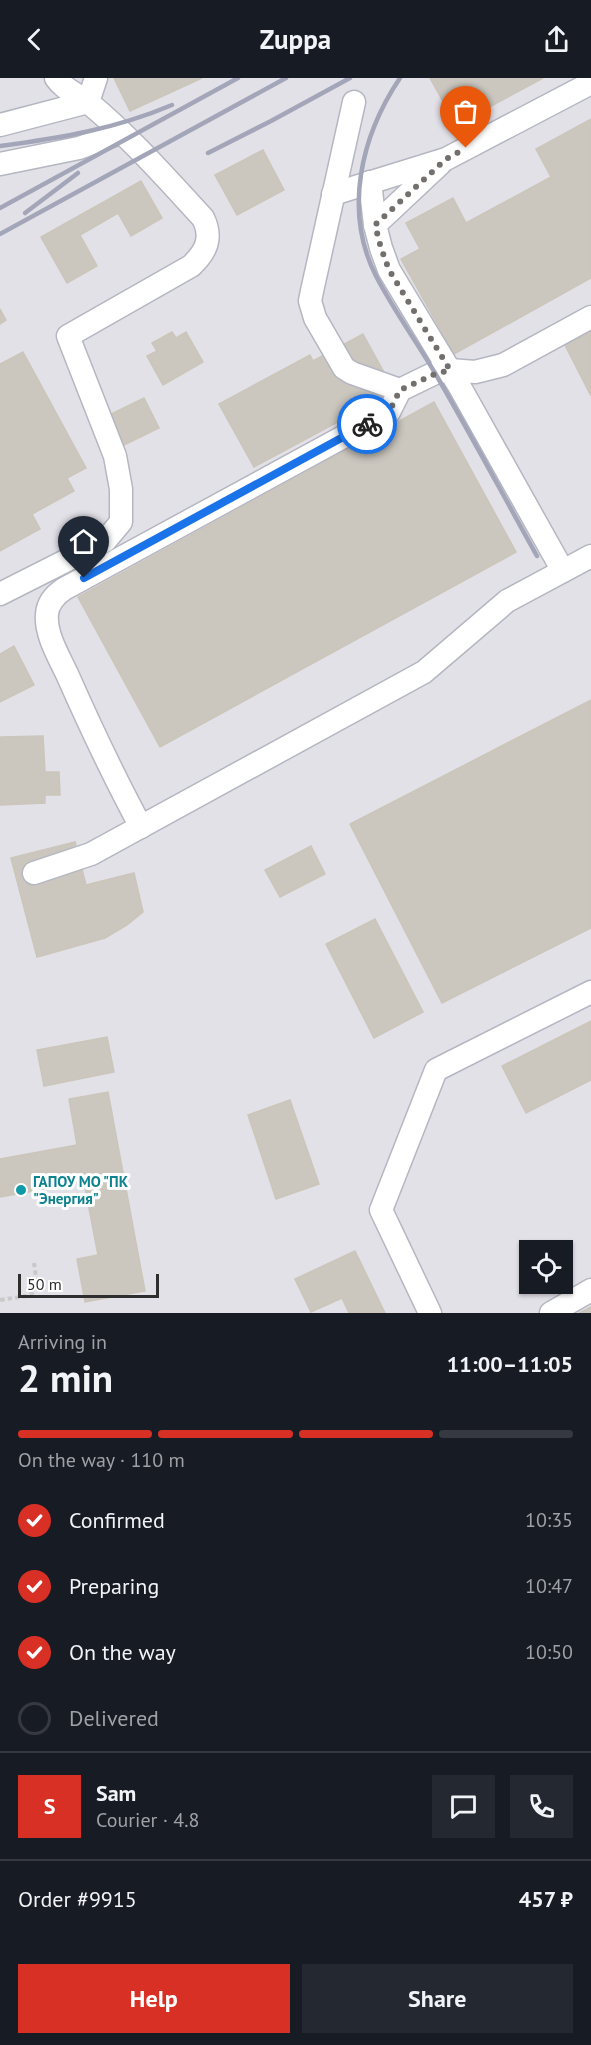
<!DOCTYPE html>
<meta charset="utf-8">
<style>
:root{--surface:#171b24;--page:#242831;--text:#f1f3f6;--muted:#9ea1a6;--line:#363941;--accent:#d93025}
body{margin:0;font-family:"PT Sans",sans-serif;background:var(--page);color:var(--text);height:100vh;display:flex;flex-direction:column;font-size:22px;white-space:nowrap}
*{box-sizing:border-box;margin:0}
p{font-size:20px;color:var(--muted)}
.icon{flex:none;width:33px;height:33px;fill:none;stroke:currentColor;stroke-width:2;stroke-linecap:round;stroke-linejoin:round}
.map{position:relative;height:1235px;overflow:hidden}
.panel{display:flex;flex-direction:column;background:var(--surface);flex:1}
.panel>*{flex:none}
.tools{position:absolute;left:519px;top:1162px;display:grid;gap:12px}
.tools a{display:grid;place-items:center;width:54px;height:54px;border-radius:0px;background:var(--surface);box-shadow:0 2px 4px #0004;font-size:30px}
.scale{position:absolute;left:18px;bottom:15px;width:141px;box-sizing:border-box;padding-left:6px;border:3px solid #2e2e2e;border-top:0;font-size:16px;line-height:21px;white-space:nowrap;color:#2e2e2e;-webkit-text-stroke:4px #fff;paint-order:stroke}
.pin{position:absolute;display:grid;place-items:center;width:51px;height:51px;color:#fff;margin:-62px -26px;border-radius:50% 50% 50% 0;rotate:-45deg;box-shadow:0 0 6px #0007}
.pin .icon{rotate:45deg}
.courier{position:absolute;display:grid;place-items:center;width:60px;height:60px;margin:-30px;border:4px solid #1a73e8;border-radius:50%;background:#fff;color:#222;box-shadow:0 2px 8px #0007}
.summary em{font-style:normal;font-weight:700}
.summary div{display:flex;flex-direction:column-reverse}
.summary{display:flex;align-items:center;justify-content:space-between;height:102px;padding:0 18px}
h1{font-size:39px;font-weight:700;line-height:45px}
.bar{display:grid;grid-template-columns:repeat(4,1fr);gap:9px 6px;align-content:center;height:72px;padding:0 18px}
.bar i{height:8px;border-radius:4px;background:var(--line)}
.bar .selected{background:var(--accent)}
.bar p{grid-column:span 4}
.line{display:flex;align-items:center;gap:15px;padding:0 18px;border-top:2px solid var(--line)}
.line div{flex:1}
.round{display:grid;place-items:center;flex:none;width:63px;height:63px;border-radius:0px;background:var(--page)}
ol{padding:0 18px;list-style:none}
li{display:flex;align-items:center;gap:18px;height:66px}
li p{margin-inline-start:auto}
li .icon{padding:6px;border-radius:50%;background:var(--accent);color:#fff;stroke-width:4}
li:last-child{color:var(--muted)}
li i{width:33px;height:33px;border:3px solid var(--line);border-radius:50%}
.primary-button{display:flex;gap:12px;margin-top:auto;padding:12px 18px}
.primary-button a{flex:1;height:69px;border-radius:0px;background:var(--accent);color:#fff;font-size:24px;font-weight:700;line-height:69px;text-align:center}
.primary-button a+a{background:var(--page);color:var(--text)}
header{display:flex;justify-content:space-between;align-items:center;height:78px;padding:0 18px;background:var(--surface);font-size:27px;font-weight:700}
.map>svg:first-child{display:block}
</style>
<header><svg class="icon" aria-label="back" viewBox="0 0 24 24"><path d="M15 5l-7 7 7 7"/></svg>Zuppa<svg class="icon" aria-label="share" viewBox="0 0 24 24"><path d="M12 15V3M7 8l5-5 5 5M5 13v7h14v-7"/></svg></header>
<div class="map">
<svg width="591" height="1235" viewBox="0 0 591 1235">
<rect width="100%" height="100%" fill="#efe9e1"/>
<path fill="#e3e1e8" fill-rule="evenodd" d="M0,0H591V1235H0ZM530,1173H562V1206H530Z"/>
<g fill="#cbc7bf" stroke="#cbc5ba" stroke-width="1.5">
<polygon points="114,0 202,0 130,33"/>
<polygon points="430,0 543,0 456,47"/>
<polygon points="591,41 591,200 454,276 401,181 420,171 406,145 453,120 466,145 551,99 536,71"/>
<polygon points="263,72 284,112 237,137 215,97"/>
<polygon points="141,103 162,140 131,158 118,135 80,157 97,188 67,205 41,159"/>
<polygon points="0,231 6,242 0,246"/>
<polygon points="172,254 176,260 186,254 203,284 163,307 147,278 157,273 152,265"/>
<polygon points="591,254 591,318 565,267"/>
<polygon points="363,256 397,318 347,345 345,340 254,389 219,326 310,277 313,283"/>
<polygon points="23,274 86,390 67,400 74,413 32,436 40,451 0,473 0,286"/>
<polygon points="144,320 159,350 120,369 105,339"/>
<polygon points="434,324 516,474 160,669 78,519"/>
<polygon points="14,568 34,607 0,624 0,576"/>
<polygon points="591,622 591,850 442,925 350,746"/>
<polygon points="43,658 45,694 59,694 60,717 45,717 45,725 0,727 0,659"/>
<polygon points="75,764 86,807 134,795 143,834 127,847 105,860 37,879 11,780"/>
<polygon points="311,768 325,796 280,819 265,792"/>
<polygon points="375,841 423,934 374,960 326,866"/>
<polygon points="591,943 591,1002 526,1035 502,988"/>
<polygon points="107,959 114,994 44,1008 37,972"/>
<polygon points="108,1014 145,1213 85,1224 77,1181 98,1177 84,1104 0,1119 0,1081 77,1067 69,1021"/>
<polygon points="290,1022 319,1106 276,1121 248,1037"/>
<polygon points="355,1173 385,1235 349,1235 342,1220 311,1234 295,1201"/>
<polygon points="591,1229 591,1235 579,1235"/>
</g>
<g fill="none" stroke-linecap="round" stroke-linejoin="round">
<g stroke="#b4b7c1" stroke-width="25">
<g id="minor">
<polyline points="354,24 312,213 310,223 315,240 344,290 352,295 400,312"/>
<polyline points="0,47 88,24 96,0"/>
<polyline points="0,86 79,70 120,55"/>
<polyline points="370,104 375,147 381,170 389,192 461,311 563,493"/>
<polyline points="333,116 446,81 591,5"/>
<polyline points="375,147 440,86"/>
<path d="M0,516L105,463L121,444V411L115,378L68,258L191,188C206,174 213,160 203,140C167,101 130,59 89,25C78,16 64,12 56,0"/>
<path d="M141,749C114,699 90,648 67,596C59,579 45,556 47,536C48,524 55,517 64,511L389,334L400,312L435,295L450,292L475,294L503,287L591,239"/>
<polyline points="34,795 91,776 424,594 507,523 591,478"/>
<polyline points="430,1235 381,1132 436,992 591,914"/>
<polyline points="551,1235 591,1212"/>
</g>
</g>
<path stroke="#c9c9c9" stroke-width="4" stroke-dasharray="4.5 3" stroke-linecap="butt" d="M0,1222C33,1216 40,1223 34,1185"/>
<use href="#minor" stroke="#fff" stroke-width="22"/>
<g stroke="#a3a6b8" stroke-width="4.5">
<path d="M400,0C361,58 343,133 376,198C393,231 416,263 435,295C470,355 503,417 537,478"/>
<path d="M0,68C61,60 115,51 172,27"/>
<polyline points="208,75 271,43 350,0"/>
<polyline points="0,130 238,0"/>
<polyline points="25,135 78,95"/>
<polyline points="0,156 286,0"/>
</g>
</g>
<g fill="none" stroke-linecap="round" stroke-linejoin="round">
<polyline stroke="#726f6d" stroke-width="6" stroke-dasharray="0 10.8" points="367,346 389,334 400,312 435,296 450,292 389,192 381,170 375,147 446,81 466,70"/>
<polyline stroke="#1a73e8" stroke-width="8" points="84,500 367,346"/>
</g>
<circle fill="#0f9aa8" stroke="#fff" stroke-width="2" cx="21" cy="1112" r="6"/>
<g text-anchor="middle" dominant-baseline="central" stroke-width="6" stroke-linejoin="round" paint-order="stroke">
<g font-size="15" font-weight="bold" fill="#0d838f" stroke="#fff" text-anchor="start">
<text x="33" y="1103">ГАПОУ МО "ПК<tspan x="33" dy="17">"Энергия"</tspan></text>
</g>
</g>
</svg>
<div class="tools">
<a><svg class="icon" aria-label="locate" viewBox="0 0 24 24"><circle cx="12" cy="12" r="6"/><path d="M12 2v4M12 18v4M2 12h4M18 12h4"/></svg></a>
</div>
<div class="scale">50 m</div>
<div class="pin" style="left:466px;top:70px;background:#ea580c"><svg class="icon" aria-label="bag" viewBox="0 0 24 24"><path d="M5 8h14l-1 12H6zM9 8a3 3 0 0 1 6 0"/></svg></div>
<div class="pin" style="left:84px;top:500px;background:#1f2937"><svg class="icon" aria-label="home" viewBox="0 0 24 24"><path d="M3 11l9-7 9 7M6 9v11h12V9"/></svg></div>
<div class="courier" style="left:367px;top:346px"><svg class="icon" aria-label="bike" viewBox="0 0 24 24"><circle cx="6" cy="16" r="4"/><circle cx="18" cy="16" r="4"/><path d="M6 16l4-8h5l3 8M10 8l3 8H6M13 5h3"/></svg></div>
</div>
<section class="panel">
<div class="summary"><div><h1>2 min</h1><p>Arriving in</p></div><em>11:00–11:05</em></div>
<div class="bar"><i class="selected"></i><i class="selected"></i><i class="selected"></i><i></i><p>On the way · 110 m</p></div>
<ol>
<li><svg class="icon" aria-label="check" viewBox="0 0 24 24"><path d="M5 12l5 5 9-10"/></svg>Confirmed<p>10:35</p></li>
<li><svg class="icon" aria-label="check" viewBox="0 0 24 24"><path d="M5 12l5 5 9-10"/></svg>Preparing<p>10:47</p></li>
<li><svg class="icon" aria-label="check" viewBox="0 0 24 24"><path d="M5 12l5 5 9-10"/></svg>On the way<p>10:50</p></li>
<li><i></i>Delivered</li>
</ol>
<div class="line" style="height:108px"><b class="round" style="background:var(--accent);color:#fff">S</b><div><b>Sam</b><p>Courier · 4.8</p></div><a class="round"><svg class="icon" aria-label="chat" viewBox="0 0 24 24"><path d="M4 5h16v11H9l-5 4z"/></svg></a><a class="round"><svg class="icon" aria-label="phone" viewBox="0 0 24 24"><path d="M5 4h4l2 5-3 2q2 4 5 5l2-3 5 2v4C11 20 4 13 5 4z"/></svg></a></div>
<div class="line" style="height:78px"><div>Order #9915</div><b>457 ₽</b></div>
<div class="primary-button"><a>Help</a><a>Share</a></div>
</section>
